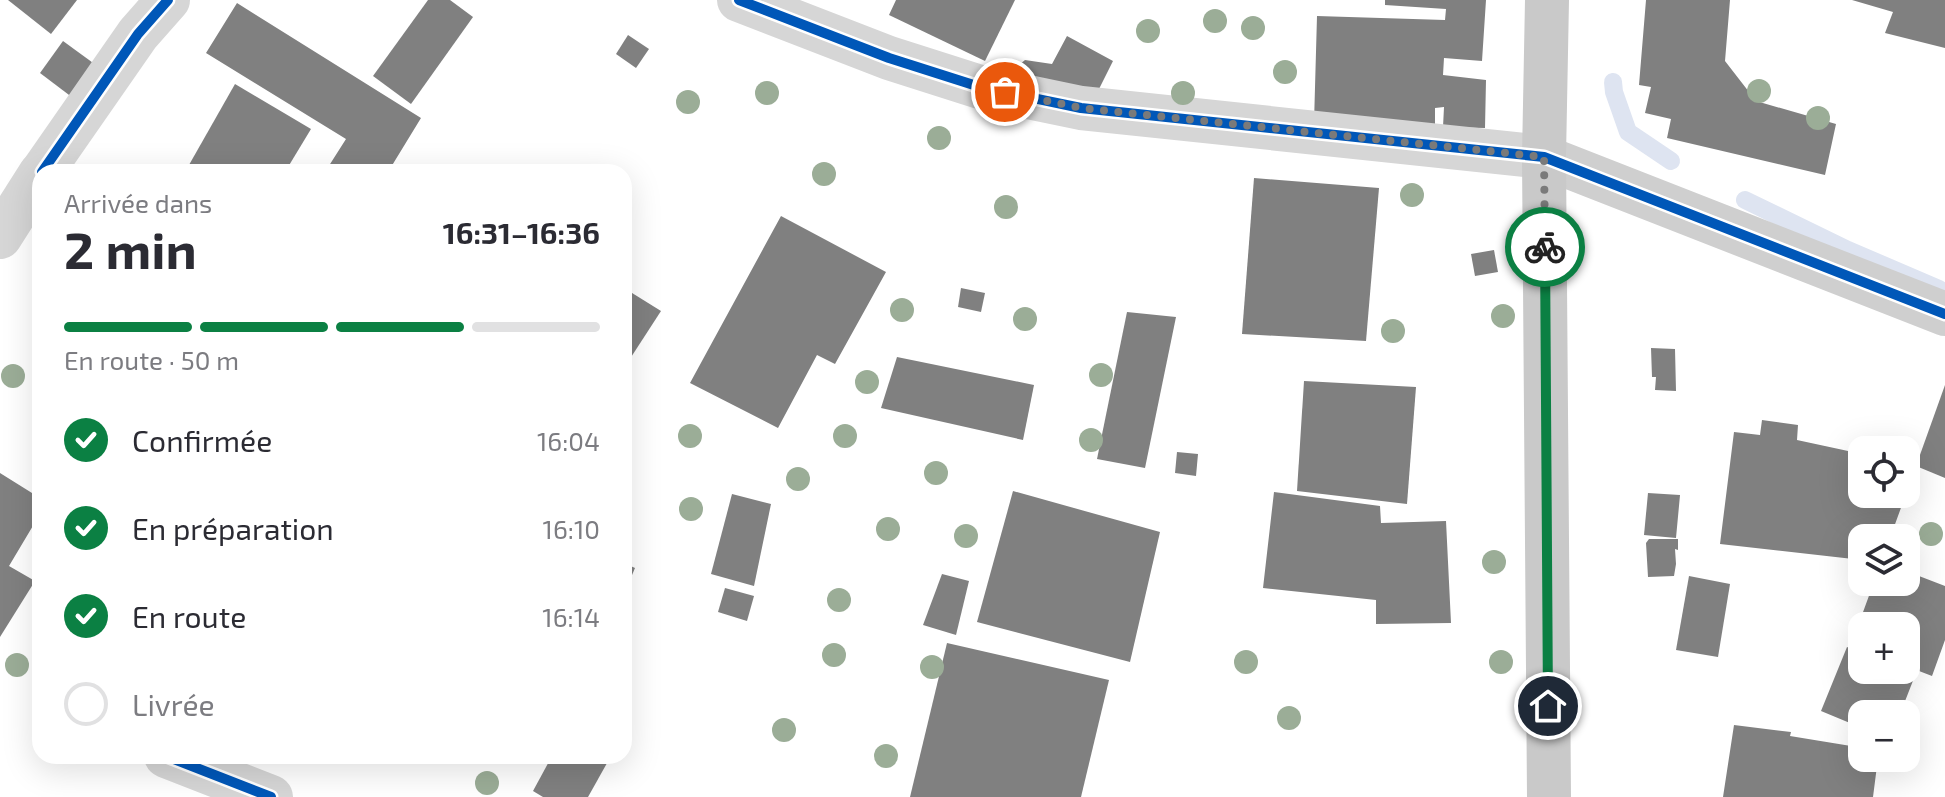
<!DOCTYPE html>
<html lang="fr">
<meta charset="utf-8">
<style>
:root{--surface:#fff;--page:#f7f7f7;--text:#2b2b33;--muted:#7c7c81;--line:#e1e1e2;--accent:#0b8043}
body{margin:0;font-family:"Exo 2",sans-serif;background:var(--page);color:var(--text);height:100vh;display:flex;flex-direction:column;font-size:30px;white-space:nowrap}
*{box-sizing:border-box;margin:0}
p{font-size:26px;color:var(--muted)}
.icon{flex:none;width:44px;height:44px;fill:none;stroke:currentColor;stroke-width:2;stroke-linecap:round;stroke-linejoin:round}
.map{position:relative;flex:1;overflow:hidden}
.details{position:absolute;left:32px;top:164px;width:600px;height:600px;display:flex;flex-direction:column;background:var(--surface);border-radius:24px;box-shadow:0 8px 32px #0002}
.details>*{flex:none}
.controls{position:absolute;left:1848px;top:436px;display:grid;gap:16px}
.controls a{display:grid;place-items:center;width:72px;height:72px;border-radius:16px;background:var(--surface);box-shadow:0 8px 32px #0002;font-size:40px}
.pin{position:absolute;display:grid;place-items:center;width:68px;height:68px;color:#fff;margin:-34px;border:4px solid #fff;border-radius:50%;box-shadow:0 2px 8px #0007}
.courier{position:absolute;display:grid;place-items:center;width:80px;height:80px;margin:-40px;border:6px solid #0b8043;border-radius:50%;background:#fff;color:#222;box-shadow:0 2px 10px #0007}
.summary em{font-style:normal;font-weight:700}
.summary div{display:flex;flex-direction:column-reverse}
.summary{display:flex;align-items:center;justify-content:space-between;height:136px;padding:0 32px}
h1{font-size:52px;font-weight:700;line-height:60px}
.bar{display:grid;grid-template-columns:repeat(4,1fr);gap:12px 8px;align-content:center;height:96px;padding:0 32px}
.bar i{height:10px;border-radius:6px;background:var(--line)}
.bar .active{background:var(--accent)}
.bar p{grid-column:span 4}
ol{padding:0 32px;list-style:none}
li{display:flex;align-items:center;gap:24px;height:88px}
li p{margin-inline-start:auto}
li .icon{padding:8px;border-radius:50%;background:var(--accent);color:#fff;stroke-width:4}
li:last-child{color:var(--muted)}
li i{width:44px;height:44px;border:4px solid var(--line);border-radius:50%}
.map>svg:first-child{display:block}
</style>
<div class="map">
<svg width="1945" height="797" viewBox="0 0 1945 797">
<rect width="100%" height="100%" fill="#fff"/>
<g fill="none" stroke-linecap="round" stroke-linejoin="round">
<g stroke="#dee4f1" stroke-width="18">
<polyline points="1613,82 1614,92 1628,132 1671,161"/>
<polyline points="1745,200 1848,250 1939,289"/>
</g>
</g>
<g fill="#808080">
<polygon points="8,0 77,0 51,34"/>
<polygon points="428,0 450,0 473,17 411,104 373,76"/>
<polygon points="896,0 1015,0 985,61 889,15"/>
<polygon points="1385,0 1486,0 1482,61 1444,58 1443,75 1486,80 1485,128 1443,127 1444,107 1435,108 1435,128 1314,123 1317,16 1445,20 1446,9 1385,5"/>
<polygon points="1646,0 1730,0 1725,61 1756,101 1836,124 1825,175 1667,138 1671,119 1645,113 1651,87 1639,85"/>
<polygon points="1852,0 1945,0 1945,48 1885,33 1893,12"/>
<polygon points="237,3 421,118 388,172 325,172 346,139 206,53"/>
<polygon points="628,35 649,49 636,68 616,54"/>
<polygon points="1067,36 1113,61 1095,97 1045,79 1012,71 1025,60 1052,64"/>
<polygon points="63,41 100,68 77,101 40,73"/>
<polygon points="235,84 311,129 285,172 185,172"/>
<polygon points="1254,178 1379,188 1366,341 1242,334"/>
<polygon points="781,216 886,272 835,364 817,355 778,428 690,383"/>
<polygon points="1494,250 1498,272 1475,276 1471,254"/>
<polygon points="624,288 661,311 624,368"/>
<polygon points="961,288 985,293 981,312 958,307"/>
<polygon points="1127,312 1176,317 1145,468 1097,459"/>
<polygon points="1651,348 1675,349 1676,391 1655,390 1656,377 1652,377"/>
<polygon points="897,357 1034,385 1023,440 881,408"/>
<polygon points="1304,381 1416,387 1407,504 1297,491"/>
<polygon points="1945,385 1945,478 1916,466"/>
<polygon points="1762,420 1798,425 1797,440 1862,454 1862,494 1906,494 1890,538 1862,538 1862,560 1720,544 1734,432 1760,435"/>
<polygon points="1177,452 1198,454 1196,476 1175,473"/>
<polygon points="0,473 40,498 40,514 9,566 35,581 0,637"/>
<polygon points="1013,491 1160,532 1130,662 977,622"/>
<polygon points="1274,492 1380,506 1381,523 1446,521 1451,623 1376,624 1376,600 1263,588"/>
<polygon points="1648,493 1680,495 1676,538 1644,535"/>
<polygon points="732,494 771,504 754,586 711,574"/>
<polygon points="1649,539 1678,539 1678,550 1675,549 1676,564 1674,576 1648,577 1646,543"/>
<polygon points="624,563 635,568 624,594"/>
<polygon points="1906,571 1945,586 1945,640 1932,676 1906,666 1906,626 1862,626 1862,649 1851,645 1874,582 1906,582"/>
<polygon points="942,574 969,581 956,635 923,625"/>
<polygon points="1689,576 1730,584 1718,657 1676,650"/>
<polygon points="725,588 754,596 747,621 718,612"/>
<polygon points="947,643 1109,680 1081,797 910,797"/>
<polygon points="1847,647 1862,653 1862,670 1906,669 1916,673 1900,714 1862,714 1862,728 1821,711"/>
<polygon points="1734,725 1791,732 1790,736 1851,746 1850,751 1862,754 1862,758 1878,758 1873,797 1723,797"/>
<polygon points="552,756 611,756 588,797 543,797 533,791"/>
</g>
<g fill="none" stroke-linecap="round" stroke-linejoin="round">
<g stroke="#d6d6d6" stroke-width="44">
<polyline points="739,0 889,58 980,87 1081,108 1544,157"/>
<polyline points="42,172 138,34 168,0"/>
<polyline points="0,237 40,174"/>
<polyline points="166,756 271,797"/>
</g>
<polyline stroke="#cfcfcf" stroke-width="44" points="1544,157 1945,314"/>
<polyline stroke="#c9c9c9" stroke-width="44" points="1547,0 1544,157 1549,797"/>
<g stroke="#fff" stroke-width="15">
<g id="cycleway">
<polyline points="739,0 889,58 980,87 1081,108 1544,157 1945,314"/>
<polyline points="42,172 138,34 168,0"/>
<polyline points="166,756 271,797"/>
</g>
</g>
<use href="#cycleway" stroke="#0057b8" stroke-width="10"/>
</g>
<g fill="#9bad97">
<circle cx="1215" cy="21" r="12"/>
<circle cx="1253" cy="28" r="12"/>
<circle cx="1148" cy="31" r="12"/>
<circle cx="1285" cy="72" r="12"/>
<circle cx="1759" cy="91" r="12"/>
<circle cx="767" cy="93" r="12"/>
<circle cx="1183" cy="93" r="12"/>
<circle cx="688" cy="102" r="12"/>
<circle cx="1818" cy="118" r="12"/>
<circle cx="939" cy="138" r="12"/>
<circle cx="824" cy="174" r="12"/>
<circle cx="1412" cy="195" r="12"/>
<circle cx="1006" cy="207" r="12"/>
<circle cx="902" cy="310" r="12"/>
<circle cx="1503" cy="316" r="12"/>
<circle cx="1025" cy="319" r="12"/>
<circle cx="1393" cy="331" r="12"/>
<circle cx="1101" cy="375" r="12"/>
<circle cx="13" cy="376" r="12"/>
<circle cx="867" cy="382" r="12"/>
<circle cx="690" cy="436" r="12"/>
<circle cx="845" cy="436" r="12"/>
<circle cx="1091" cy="440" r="12"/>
<circle cx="936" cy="473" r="12"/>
<circle cx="798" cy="479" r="12"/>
<circle cx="691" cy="509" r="12"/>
<circle cx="888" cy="529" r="12"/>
<circle cx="1931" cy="534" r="12"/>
<circle cx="966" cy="536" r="12"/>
<circle cx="1494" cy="562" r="12"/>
<circle cx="839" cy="600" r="12"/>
<circle cx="834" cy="655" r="12"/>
<circle cx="1246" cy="662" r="12"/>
<circle cx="1501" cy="662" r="12"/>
<circle cx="17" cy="665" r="12"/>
<circle cx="932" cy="667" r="12"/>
<circle cx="1289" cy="718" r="12"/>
<circle cx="784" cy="730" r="12"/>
<circle cx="886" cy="756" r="12"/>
<circle cx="487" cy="783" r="12"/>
</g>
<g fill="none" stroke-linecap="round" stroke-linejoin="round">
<polyline stroke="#7a7a7a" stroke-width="8" stroke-dasharray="0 14.4" points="1005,92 1081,108 1544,157 1545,247"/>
<polyline stroke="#0b8043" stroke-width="10" points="1545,247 1548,706"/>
</g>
</svg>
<div class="controls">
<a><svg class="icon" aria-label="locate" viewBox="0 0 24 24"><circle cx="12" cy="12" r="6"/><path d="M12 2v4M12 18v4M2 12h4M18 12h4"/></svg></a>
<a><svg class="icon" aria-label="layers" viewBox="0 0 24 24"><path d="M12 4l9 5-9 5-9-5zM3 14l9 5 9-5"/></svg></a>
<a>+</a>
<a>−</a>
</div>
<div class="pin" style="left:1005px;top:92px;background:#ea580c"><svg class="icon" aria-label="bag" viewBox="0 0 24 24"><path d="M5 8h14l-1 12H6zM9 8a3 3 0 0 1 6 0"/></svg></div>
<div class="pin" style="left:1548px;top:706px;background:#1f2937"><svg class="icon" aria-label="home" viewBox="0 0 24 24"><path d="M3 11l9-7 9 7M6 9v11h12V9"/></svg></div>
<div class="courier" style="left:1545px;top:247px"><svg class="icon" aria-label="bike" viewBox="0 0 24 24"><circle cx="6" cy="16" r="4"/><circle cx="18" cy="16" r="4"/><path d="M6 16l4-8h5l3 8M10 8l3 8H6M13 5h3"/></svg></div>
<section class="details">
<div class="summary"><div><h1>2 min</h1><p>Arrivée dans</p></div><em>16:31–16:36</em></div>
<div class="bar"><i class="active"></i><i class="active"></i><i class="active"></i><i></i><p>En route · 50 m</p></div>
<ol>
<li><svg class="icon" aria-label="check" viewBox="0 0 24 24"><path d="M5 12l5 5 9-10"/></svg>Confirmée<p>16:04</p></li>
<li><svg class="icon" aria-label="check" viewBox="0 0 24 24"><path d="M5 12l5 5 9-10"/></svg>En préparation<p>16:10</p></li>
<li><svg class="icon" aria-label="check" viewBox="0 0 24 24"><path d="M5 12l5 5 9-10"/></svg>En route<p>16:14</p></li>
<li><i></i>Livrée</li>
</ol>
</section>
</div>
